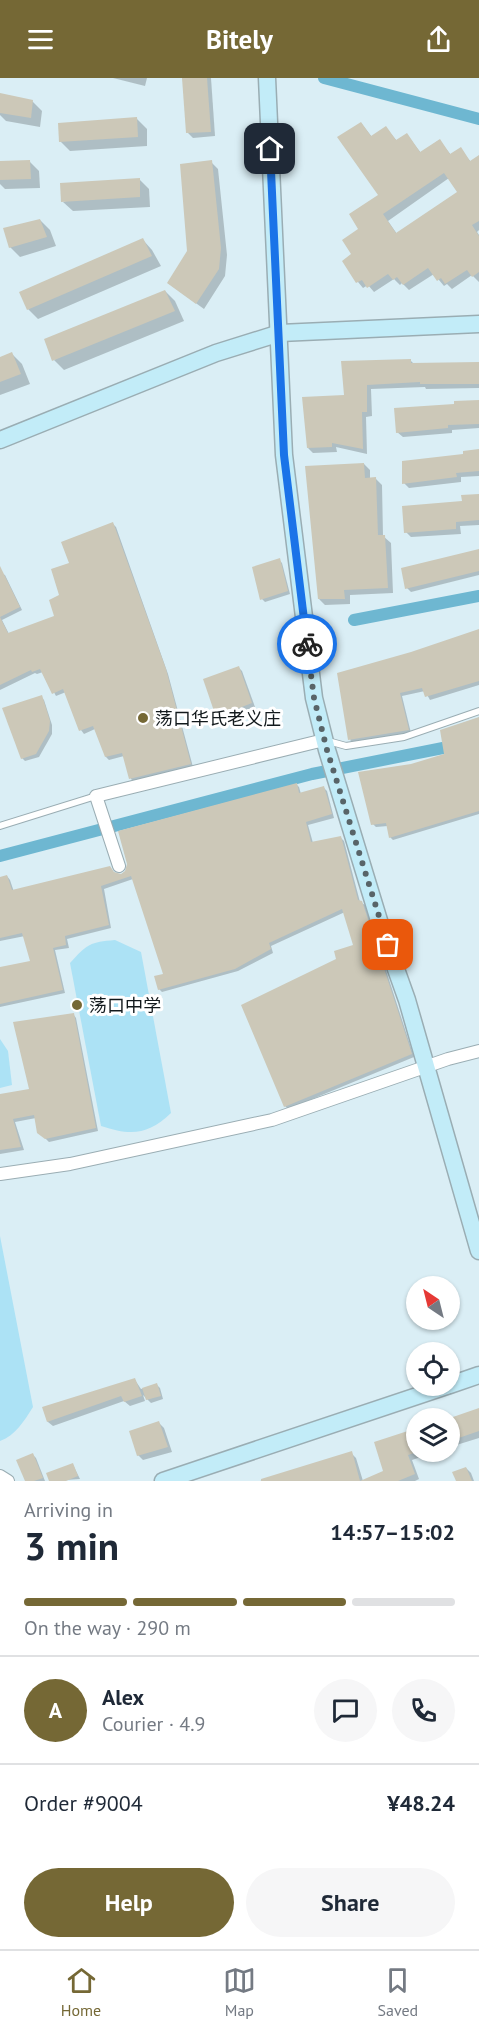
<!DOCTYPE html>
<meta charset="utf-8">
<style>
:root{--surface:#fff;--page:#f6f6f7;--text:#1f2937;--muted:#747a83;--line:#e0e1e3;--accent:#756835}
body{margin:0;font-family:"PT Sans","Noto Sans SC",sans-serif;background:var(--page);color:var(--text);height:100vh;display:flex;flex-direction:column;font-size:22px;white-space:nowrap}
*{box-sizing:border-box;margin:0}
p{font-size:20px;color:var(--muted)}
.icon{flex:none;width:33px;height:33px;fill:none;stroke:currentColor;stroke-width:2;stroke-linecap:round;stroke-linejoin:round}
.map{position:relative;height:1403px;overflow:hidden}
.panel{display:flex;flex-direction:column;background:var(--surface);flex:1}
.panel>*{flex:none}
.needle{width:39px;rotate:325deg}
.buttons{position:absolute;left:406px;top:1198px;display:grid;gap:12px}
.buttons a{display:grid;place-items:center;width:54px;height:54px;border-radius:50%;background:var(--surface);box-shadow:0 2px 4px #0004;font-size:30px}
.pin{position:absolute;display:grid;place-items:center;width:51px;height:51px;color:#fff;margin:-26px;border-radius:12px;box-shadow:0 3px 9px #0006}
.courier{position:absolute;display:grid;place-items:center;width:60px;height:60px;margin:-30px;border:4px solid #1a73e8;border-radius:50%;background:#fff;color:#222;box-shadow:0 2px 8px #0007}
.headline em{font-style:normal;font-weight:700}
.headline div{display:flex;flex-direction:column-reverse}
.headline{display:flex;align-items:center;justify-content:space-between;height:102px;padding:0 24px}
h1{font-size:39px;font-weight:700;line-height:45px}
.bar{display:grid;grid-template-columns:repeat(4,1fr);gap:9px 6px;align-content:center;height:72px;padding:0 24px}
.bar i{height:8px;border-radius:4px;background:var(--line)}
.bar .selected{background:var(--accent)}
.bar p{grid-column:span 4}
.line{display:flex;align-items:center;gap:15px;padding:0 24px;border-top:2px solid var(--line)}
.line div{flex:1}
.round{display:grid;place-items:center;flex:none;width:63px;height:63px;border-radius:32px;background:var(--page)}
.cta{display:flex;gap:12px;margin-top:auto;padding:12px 24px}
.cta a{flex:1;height:69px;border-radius:36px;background:var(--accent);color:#fff;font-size:24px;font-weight:700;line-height:69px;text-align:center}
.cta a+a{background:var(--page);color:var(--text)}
header{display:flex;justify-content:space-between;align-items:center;height:78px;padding:0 24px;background:var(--accent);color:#fff;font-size:27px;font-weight:700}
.tab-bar{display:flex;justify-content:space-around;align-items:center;height:84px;border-top:2px solid var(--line);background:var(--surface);font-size:16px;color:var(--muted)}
.tab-bar a{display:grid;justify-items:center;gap:3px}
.tab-bar .selected{color:var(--accent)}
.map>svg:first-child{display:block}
</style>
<header><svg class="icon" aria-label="menu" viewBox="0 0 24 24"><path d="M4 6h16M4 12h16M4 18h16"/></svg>Bitely<svg class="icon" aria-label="share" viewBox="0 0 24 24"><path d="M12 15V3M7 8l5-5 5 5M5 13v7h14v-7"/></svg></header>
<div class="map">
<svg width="479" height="1403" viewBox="0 0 479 1403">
<rect width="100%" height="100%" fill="#daeef5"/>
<g fill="#ace2f5">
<path d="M115,862L141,874L171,1035C148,1057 131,1058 101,1048L70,885C87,866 90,864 115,862Z"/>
<polygon points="0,961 8,973 12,1007 0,1010"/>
<path d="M0,1158L33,1329C24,1343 16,1357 0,1363Z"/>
</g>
<g fill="#0003" fill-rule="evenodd">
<polygon points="113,0 147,0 145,8"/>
<polygon points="184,0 211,0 215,58 193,60 188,55"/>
<polygon points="0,17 32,23 42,33 40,49 6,43 0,37"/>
<polygon points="137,41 147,51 147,68 70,73 60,63"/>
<path d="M361,45L372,59L386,50L397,63L407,57L421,75L439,62L451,77L460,71L471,84L479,79V152L477,154L479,157V204L472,197L452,211L447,206L444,208L434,196L409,212L402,205L400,207L394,201L374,214L368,207L363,210L358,204L354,177L360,151L380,117ZM449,100L460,114L397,156L388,143Z"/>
<polygon points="29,83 39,93 40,110 5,111 0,106 0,84"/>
<polygon points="211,84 218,91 227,177 225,198 204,231 168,205 189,174"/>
<polygon points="139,101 149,111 150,129 73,133 63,124"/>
<polygon points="40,142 50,152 56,168 20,179 10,169"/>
<polygon points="143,162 152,172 161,188 38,241 28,231"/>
<polygon points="165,213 175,223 184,243 64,292 54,282"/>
<polygon points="12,276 22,286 30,306 0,317 0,280"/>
<polygon points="410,282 414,286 479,285 479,310 426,311 425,309 371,311 372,338 366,339 367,376 336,369 337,374 313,375 308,370 345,318"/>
<polygon points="479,323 479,350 452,352 452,355 403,359 397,354 456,327"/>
<polygon points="479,373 479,398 461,399 461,404 409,410 404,405"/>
<polygon points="364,386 370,392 370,401 376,401 382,407 383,458 391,465 393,515 350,517 350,526 325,527 319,521"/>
<polygon points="479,417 479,447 460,448 461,456 411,459 406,454"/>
<polygon points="113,446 116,449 168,596 193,689 134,704 131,701 124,678 109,682 106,679 95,651 84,656 81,652 66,614 56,618 43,594 37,596 35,595 0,612 0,495 5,497 22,532 2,542 9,556 56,538 71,486"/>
<polygon points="479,473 479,497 411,514 407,510"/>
<polygon points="279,482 282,485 290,516 265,524 262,521"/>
<polygon points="479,552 479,607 430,622 425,613 402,618 411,655 353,665 350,662 412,576"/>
<polygon points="239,590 242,593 255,629 221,641 218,638"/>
<polygon points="41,619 44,622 52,647 52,656 39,679 25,683 22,680"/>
<polygon points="479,639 479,736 393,762 390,759 388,748 376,749 373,746 411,687 445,677"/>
<polygon points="296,706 299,709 301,716 324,710 327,713 334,740 308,747 313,765 341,760 344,763 360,824 365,827 414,979 288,1031 285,1028 338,881 355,869 345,834 271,868 273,875 238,893 162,914 159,911 165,897 133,801 104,811 111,850 67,861 69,870 55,872 65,915 0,929 0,891 32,884 25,858 0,863 0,800 7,798 10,802 14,814 115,796 121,798"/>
<polygon points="73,936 76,940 98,1053 49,1064 39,1054 36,1040 15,1044 24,1072 0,1076 0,1018 30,1012"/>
<polygon points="135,1302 141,1311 157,1307 160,1310 163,1321 151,1325 143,1317 145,1323 130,1328 124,1323 53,1348 48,1344 44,1330"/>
<polygon points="479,1332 479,1360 450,1369 450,1341"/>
<polygon points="159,1345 164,1350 172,1374 143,1382 138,1377"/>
<polygon points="417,1352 417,1374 436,1374 412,1382 419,1401 415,1403 260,1403 351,1375 356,1380 363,1403 385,1394"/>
<polygon points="33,1377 36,1380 45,1403 26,1403"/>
<polygon points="73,1387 80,1401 51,1403"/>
<polygon points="466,1390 471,1395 474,1403 457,1403"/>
</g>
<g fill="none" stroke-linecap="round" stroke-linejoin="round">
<g stroke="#6eb7d1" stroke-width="12">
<polyline points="324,0 479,41"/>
<polyline points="354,542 479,518"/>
<polyline points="0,778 312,696 453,668 479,658"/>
</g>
</g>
<g fill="#ccc8b8" fill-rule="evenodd">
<polygon points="182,0 207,0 211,54 186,55"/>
<polygon points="0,15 33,22 31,40 0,35"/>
<polygon points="137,39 138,59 59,64 58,45"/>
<path d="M361,44L371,58L386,48L396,62L407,55L420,74L440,61L450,76L461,69L470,83L479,77V143L472,147L479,158V194L472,199L467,192L445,206L441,200L437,203L428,190L403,207L397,199L393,202L388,196L367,210L362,202L356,205L342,183L351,176L342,162L358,151L349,136L378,117L337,59ZM444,95L457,114L396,155L383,136Z"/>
<polygon points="30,82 31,101 0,102 0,83"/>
<polygon points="212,82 221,170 219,191 196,226 167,205 187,173 180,86"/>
<polygon points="140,100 140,119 61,124 60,105"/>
<polygon points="40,141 47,159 9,170 3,150"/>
<polygon points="143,160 152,178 27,232 19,214"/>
<polygon points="165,212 175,233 52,283 44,261"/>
<polygon points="12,274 21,296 0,304 0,279"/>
<polygon points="411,281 411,285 479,284 479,306 420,306 420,304 367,307 367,334 362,334 363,371 332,365 332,369 307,370 302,319 344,317 341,283"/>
<polygon points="479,322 479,346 448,347 448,350 396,355 394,330 454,326 454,323"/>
<polygon points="479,371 479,393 456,395 457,399 402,406 402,383 463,376 463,373"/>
<polygon points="364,385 365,400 376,399 378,457 385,457 388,510 344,512 345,521 318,521 305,388"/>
<polygon points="479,416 479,442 456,444 456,451 404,455 402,428 462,423 461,417"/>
<polygon points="113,444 166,591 191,686 129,701 122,675 105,679 93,648 79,653 63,611 52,616 40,591 32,594 31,592 0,607 0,539 8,555 54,538 49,522 59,517 51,491 69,485 61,464"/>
<polygon points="479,471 479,493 405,511 401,490"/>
<polygon points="280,480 288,513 260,522 252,489"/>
<polygon points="0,488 20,529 0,539"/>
<polygon points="479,551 479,603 425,619 422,610 400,615 409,652 348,662 337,595 411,574"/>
<polygon points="239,588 252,625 216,639 203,601"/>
<polygon points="42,617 50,643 49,653 36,676 21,681 2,630"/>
<polygon points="479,639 479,733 389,760 386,745 371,747 358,694 411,686 444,676 440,652"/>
<polygon points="297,705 299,715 324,708 332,736 306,744 311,764 341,758 358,822 362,823 412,976 284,1029 241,927 336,881 334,873 353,867 342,831 269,865 271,871 235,891 158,912 154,898 163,896 131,798 101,808 109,847 65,858 66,867 53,870 63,912 0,926 0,889 30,883 22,855 0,860 0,799 7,797 12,812 110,788 114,794 121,796 125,793 127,786 118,753"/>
<polygon points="74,935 96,1050 45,1061 37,1055 34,1037 13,1041 21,1069 0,1072 0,1016 29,1011 13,944"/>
<polygon points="135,1300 142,1318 124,1324 121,1318 47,1344 42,1329"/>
<polygon points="157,1305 161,1318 146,1322 142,1310"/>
<polygon points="479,1330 479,1353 450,1363 450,1340"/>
<polygon points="159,1343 168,1369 137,1378 129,1353"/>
<polygon points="417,1350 417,1374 408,1377 415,1396 398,1403 261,1403 261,1401 352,1373 360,1403 383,1393 374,1364"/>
<polygon points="33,1375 43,1400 34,1403 25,1403 16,1382"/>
<polygon points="73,1385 78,1398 66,1403 49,1403 46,1395"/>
<polygon points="466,1389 472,1403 456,1403 452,1394"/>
</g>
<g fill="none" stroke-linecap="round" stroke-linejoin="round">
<g stroke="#9aadb3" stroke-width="8">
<g id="lane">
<polyline points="328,663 346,668 404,659 479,633"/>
<polyline points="0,748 96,718"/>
</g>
</g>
<g stroke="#9aadb3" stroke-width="14">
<g id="street">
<polyline points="119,788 96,718 324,662"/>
<polyline points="0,1096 70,1086 272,1042 448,981 479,973"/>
<polyline points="0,1398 8,1403"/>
</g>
</g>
<g stroke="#9aadb3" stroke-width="19">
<g id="secondary">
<polyline points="267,0 284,377 314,620 327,672 381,849 407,922 479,1173"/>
<polyline points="0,362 216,275 280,255 479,246"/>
<polyline points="450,1307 479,1297"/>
<polyline points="163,1403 447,1308"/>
</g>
</g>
<use href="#lane" stroke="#fff" stroke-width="6"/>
<use href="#street" stroke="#fff" stroke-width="12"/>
<use href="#secondary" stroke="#c2ecf8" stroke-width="16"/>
</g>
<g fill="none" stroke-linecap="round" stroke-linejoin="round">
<polyline stroke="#586468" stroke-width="6" stroke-dasharray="0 10.8" points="307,566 314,620 327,672 388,867"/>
<polyline stroke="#1a73e8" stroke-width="8" points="270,71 284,377 307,566"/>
</g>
<g fill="#756835" stroke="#fff" stroke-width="2">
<circle cx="143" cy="640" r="6"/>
<circle cx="77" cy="927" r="6"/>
</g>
<g text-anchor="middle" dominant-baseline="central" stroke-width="6" stroke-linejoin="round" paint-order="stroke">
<g font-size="18" fill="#12191c" stroke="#fff" text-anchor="start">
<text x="155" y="640">荡口华氏老义庄</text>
<text x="89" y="927">荡口中学</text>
</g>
</g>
</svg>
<div class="buttons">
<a><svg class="needle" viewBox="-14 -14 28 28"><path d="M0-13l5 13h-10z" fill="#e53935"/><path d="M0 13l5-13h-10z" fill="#747a83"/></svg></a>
<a><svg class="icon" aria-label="locate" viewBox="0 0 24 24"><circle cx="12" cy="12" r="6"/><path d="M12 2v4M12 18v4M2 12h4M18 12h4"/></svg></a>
<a><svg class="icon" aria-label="layers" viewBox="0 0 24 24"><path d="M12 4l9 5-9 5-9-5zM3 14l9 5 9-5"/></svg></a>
</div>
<div class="pin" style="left:388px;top:867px;background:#ea580c"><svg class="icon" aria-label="bag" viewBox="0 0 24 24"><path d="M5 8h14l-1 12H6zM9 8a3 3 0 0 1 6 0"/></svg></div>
<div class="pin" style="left:270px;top:71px;background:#1f2937"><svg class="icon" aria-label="home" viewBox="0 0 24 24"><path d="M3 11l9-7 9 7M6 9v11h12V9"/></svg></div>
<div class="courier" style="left:307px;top:566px"><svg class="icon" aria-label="bike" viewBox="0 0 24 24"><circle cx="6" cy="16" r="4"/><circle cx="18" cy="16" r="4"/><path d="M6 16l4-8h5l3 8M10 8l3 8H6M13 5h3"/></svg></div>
</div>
<section class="panel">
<div class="headline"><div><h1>3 min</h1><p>Arriving in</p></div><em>14:57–15:02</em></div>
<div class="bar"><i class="selected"></i><i class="selected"></i><i class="selected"></i><i></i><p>On the way · 290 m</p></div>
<div class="line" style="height:108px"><b class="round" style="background:var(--accent);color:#fff">A</b><div><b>Alex</b><p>Courier · 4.9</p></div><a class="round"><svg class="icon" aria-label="chat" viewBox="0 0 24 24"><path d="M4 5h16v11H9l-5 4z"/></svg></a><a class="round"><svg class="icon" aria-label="phone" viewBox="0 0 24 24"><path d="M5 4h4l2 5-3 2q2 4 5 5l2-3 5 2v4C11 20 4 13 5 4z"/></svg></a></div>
<div class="line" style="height:78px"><div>Order #9004</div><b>¥48.24</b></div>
<div class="cta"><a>Help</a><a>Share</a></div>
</section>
<nav class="tab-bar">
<a class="selected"><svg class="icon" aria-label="home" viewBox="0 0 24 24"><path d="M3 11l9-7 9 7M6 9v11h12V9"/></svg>Home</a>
<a><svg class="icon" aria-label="map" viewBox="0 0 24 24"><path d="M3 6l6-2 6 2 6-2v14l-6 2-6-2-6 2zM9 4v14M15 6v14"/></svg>Map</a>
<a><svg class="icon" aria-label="saved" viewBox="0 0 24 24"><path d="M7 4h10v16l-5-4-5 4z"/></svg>Saved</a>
</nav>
